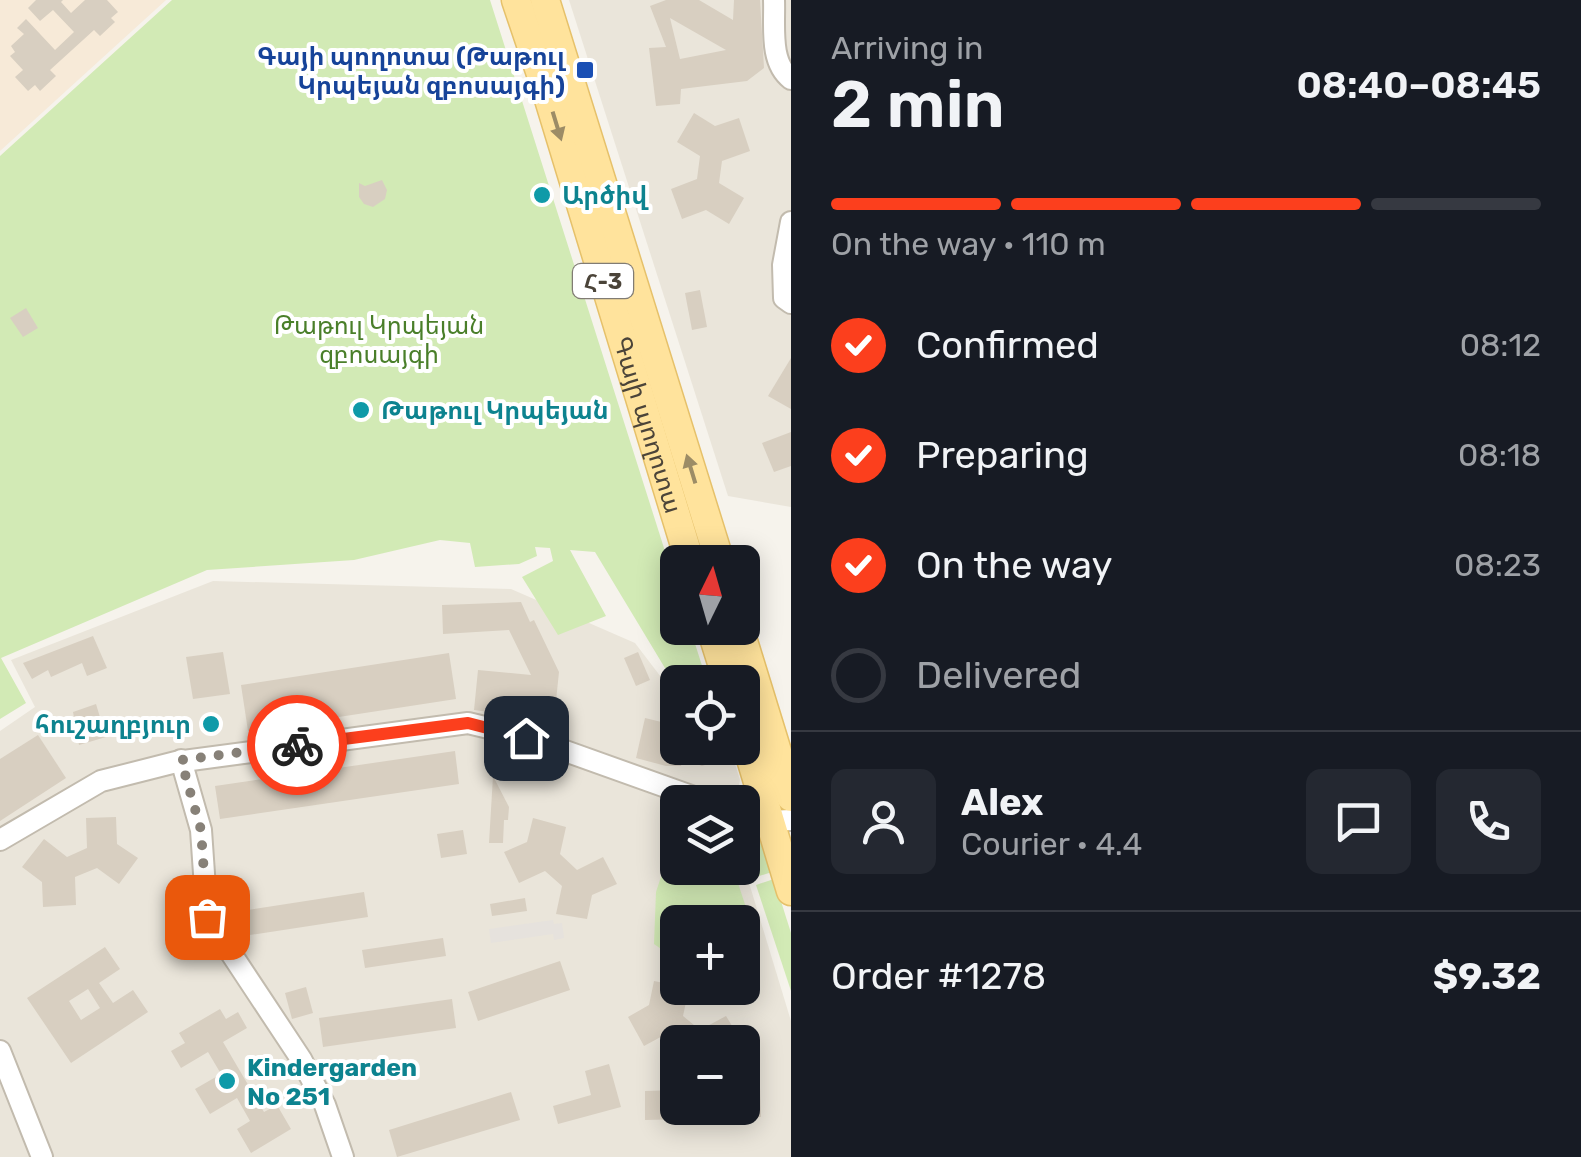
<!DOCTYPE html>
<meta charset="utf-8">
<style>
:root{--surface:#171b24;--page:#242831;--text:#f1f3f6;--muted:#9ea1a6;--line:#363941;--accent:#fc3f1d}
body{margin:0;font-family:Rubik,"Noto Sans Armenian",sans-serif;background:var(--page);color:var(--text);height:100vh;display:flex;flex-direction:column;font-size:38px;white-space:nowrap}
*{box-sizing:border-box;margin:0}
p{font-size:32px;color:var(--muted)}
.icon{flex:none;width:55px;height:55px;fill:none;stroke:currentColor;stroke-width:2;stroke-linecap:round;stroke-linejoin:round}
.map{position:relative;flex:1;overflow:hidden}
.side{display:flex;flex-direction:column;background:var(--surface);width:790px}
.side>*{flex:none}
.needle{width:65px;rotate:5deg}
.fabs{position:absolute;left:660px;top:545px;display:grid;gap:20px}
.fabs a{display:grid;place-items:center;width:100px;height:100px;border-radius:15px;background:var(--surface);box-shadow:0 5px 25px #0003;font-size:50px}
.pin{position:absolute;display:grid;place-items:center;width:85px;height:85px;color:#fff;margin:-42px;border-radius:20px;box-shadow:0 5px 15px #0006}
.courier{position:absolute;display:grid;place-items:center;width:100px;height:100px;margin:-50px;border:8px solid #fc3f1d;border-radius:50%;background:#fff;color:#222;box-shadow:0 2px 12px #0007}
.summary em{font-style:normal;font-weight:600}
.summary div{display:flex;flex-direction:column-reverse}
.summary{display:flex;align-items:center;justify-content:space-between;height:170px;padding:0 40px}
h1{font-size:65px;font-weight:600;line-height:75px}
.bar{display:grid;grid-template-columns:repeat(4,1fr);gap:15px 10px;align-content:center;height:120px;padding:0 40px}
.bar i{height:12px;border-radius:8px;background:var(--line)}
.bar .current{background:var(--accent)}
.bar p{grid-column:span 4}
.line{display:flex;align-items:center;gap:25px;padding:0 40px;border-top:2px solid var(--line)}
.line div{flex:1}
.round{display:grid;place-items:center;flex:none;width:105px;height:105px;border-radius:15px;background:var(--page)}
ol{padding:0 40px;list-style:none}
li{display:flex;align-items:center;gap:30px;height:110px}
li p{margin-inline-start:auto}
li .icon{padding:10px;border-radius:50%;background:var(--accent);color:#fff;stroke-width:4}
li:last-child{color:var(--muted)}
li i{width:55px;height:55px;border:5px solid var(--line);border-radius:50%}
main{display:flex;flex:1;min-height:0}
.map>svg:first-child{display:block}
</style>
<main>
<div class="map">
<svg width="791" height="1157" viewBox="0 0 791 1157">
<rect width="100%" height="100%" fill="#f6f3ec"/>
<g fill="#eae5da" fill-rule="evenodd">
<polygon points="569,0 791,0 791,507 728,496"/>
<path d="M213,581L511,589L635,643L677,698L678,748H730L740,780L736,802H678V868H742L743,863L791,1021V1157H0V731L35,707L11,660ZM678,922H742V988H678ZM678,1042H742V1108H678Z"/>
</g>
<polygon fill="#f7ead8" points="0,0 166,0 0,151"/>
<polygon fill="#e6e2dd" points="553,920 554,924 562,923 564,938 554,940 553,934 491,943 489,929"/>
<g fill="#d2eab5">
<polygon points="172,0 490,0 677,589 678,628 690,628 705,675 704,682 678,682 677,688 595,552 570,550 606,616 558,635 522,577 553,561 550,548 535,547 537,556 519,564 475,567 470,543 440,540 354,560 207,570 1,658 26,703 0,719 0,156"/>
<polygon points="742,824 756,831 772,872 756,877 743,834"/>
<polygon points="676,831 678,868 733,868 760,950 743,965 742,922 678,922 677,960 654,944 656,892"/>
<polygon points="774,879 791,933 791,991 756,885"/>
</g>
<g fill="#d8cfc1" fill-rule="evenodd">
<polygon points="36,0 63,0 61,2 71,13 85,0 107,0 118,12 111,18 115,22 100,36 94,30 50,70 56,76 40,91 35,85 28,91 15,77 23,70 10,56 15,52 11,46 24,34 17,28 26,19 55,50 74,32 53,10 40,21 28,8"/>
<path d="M666,0H699L733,20L734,0H760L764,68L747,81L681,89L680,104L656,106L649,48L666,47L650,6ZM670,18L726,50L680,59Z"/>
<polygon points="694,113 715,126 739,118 750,151 722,161 719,183 744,198 729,224 706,210 682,219 671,189 697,179 700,156 677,142"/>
<polygon points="382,180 387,190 385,199 373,207 364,204 359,197 359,183 365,186"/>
<polygon points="700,290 707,327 692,330 685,293"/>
<polygon points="26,308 38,328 23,337 10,318"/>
<polygon points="791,358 791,409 768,396"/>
<polygon points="791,432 791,466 774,472 762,443"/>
<polygon points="521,602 530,622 534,620 559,672 554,720 474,710 478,670 531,675 509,630 443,634 442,605"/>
<polygon points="93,636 107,668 87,676 82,663 51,677 48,670 32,679 23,663"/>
<polygon points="223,652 230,694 193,699 186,657"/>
<polygon points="638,652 650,680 636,686 624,658"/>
<polygon points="449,653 456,699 248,731 241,685"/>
<polygon points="96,704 106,737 79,745 73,712"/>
<polygon points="645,718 678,726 678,748 715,748 711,763 702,766 683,759 681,766 666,766 636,758"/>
<polygon points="38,735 66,778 0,821 0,759"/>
<polygon points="455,751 459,784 220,819 215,786"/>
<polygon points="493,776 509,807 508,820 504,820 503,843 489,843"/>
<polygon points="116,817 117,844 138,858 119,884 97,868 75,877 76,905 43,907 42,882 22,867 44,839 67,857 87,848 86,818"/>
<polygon points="533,818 566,827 560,854 577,870 603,857 617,884 592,895 587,919 556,914 562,886 545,871 519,883 504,852 527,842"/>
<polygon points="463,830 467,854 441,858 437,834"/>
<polygon points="364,892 368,917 237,937 231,928 228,913"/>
<polygon points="525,898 527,911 492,916 490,904"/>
<polygon points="443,938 446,956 365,968 362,950"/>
<path d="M105,947L120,969L99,983L113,1003L133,990L148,1012L71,1063L27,998ZM88,989L100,1008L81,1020L69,1001Z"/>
<polygon points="560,961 570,990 478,1021 468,992"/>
<polygon points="654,981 689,988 683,1016 700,1030 726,1016 742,1042 681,1042 668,1033 644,1046 628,1017 649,1005"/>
<polygon points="306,987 313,1013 292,1019 285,993"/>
<polygon points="452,999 456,1028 323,1047 319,1018"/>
<polygon points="220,1009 226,1019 238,1012 247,1028 223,1042 264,1112 277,1105 291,1129 251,1153 237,1129 250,1121 237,1098 210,1114 195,1089 221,1074 208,1052 181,1068 171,1051 185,1043 179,1033"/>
<polygon points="609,1064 621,1107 558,1124 553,1106 591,1095 585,1071"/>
<polygon points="742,1088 760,1088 761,1117 742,1118"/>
<polygon points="678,1090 678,1108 733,1108 733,1118 645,1120 645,1091"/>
<polygon points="511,1092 520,1120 397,1157 389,1130"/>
</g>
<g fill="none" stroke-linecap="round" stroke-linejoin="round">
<g stroke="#c2bbae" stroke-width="24">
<g id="minor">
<path d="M774,0C775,26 769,62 791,79"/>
<polyline points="791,222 783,265 784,298 791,303"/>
<polyline points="181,760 201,830 207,917 301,1059 325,1105 343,1157"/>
<polyline points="742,813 770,821 791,820"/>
<polyline points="0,840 101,781 176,762 468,723 526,737 708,802"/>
<polyline points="0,1051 42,1157"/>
</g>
</g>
<g stroke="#e6c16a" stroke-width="31">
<g id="major">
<path id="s1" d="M516,0L544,83L690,562"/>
<polyline points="545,0 720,562"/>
<polyline points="711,628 728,682"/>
<polyline points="739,628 791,797"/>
<polyline points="742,729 791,891"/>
</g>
</g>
<use href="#minor" stroke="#fff" stroke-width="20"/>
<use href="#major" stroke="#ffe39c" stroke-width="28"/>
</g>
<defs><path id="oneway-solid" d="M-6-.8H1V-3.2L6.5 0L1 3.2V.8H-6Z" transform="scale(2.5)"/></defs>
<g fill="#9c8c66">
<use href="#oneway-solid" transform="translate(557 126) rotate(73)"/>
<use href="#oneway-solid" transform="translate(691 469) rotate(-107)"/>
</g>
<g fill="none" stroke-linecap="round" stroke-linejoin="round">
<polyline stroke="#878178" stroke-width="10" stroke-dasharray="0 18" points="207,917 201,830 181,760 297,745"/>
<polyline stroke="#fc3f1d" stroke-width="12" points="297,745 468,723 526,738"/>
</g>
<rect fill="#1a4fb4" stroke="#fff" stroke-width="4" x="575" y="60" width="20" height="20" rx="5"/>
<g fill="#0f9aa8" stroke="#fff" stroke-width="4">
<circle cx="542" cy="195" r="10"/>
<circle cx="361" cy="410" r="10"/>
<circle cx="211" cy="724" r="10"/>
<circle cx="227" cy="1081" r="10"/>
</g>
<g text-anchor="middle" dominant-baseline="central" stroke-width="8" stroke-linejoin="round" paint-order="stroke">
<rect fill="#fff" stroke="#817c74" stroke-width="2.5" x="573" y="264" width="60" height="34" rx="8"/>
<g font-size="22" font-weight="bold" fill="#4b4439">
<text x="603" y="281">Հ-3</text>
</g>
<g font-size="25" font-weight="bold" fill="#164399" stroke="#fff" text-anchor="end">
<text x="565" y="56">Գայի պողոտա (Թաթուլ<tspan x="565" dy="29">Կրպեյան զբոսայգի)</tspan></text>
</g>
<g font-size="25" font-weight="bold" fill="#0d838f" stroke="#fff" text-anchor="start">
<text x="562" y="195">Արծիվ</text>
<text x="381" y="410">Թաթուլ Կրպեյան</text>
<text x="191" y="724" text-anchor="end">հուշաղբյուր</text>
<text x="247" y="1067">Kindergarden<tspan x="247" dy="29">No 251</tspan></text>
</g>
<g font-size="25" fill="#4a7f2a" stroke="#fff">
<text x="379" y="325">Թաթուլ Կրպեյան<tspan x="379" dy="29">զբոսայգի</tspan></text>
</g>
<g font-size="25" fill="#4b4439" stroke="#fff">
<text stroke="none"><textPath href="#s1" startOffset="445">Գայի պողոտա</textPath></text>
</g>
</g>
</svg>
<div class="fabs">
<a><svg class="needle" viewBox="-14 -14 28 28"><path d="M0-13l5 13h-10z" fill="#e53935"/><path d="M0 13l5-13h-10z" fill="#9ea1a6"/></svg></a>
<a><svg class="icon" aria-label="locate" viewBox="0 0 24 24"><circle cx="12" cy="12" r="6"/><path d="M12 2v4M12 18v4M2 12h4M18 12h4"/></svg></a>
<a><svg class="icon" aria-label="layers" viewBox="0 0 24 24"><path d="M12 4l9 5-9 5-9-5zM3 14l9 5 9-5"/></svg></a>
<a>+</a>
<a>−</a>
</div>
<div class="pin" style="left:207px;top:917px;background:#ea580c"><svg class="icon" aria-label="bag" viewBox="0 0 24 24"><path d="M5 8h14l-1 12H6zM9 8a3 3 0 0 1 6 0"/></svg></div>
<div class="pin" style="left:526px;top:738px;background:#1f2937"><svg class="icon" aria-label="home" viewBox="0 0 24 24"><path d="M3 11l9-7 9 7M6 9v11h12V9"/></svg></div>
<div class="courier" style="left:297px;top:745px"><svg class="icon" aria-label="bike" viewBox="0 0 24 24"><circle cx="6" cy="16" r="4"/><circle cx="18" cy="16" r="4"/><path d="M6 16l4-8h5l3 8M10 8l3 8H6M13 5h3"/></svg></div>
</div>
<section class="side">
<div class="summary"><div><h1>2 min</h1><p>Arriving in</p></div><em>08:40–08:45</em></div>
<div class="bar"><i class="current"></i><i class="current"></i><i class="current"></i><i></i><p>On the way · 110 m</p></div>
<ol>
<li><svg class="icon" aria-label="check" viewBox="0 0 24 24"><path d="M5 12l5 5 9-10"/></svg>Confirmed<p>08:12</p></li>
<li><svg class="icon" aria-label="check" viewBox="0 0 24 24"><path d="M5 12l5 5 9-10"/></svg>Preparing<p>08:18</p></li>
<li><svg class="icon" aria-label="check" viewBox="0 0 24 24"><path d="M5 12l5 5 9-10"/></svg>On the way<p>08:23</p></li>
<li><i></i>Delivered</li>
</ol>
<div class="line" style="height:180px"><a class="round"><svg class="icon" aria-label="person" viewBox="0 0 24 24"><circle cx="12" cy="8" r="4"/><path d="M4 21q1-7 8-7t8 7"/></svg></a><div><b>Alex</b><p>Courier · 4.4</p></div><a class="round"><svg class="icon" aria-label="chat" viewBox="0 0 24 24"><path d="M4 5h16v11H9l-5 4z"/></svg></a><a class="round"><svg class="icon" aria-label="phone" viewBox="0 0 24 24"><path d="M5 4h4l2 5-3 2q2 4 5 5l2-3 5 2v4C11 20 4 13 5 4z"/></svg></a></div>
<div class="line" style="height:130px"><div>Order #1278</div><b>$9.32</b></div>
</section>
</main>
